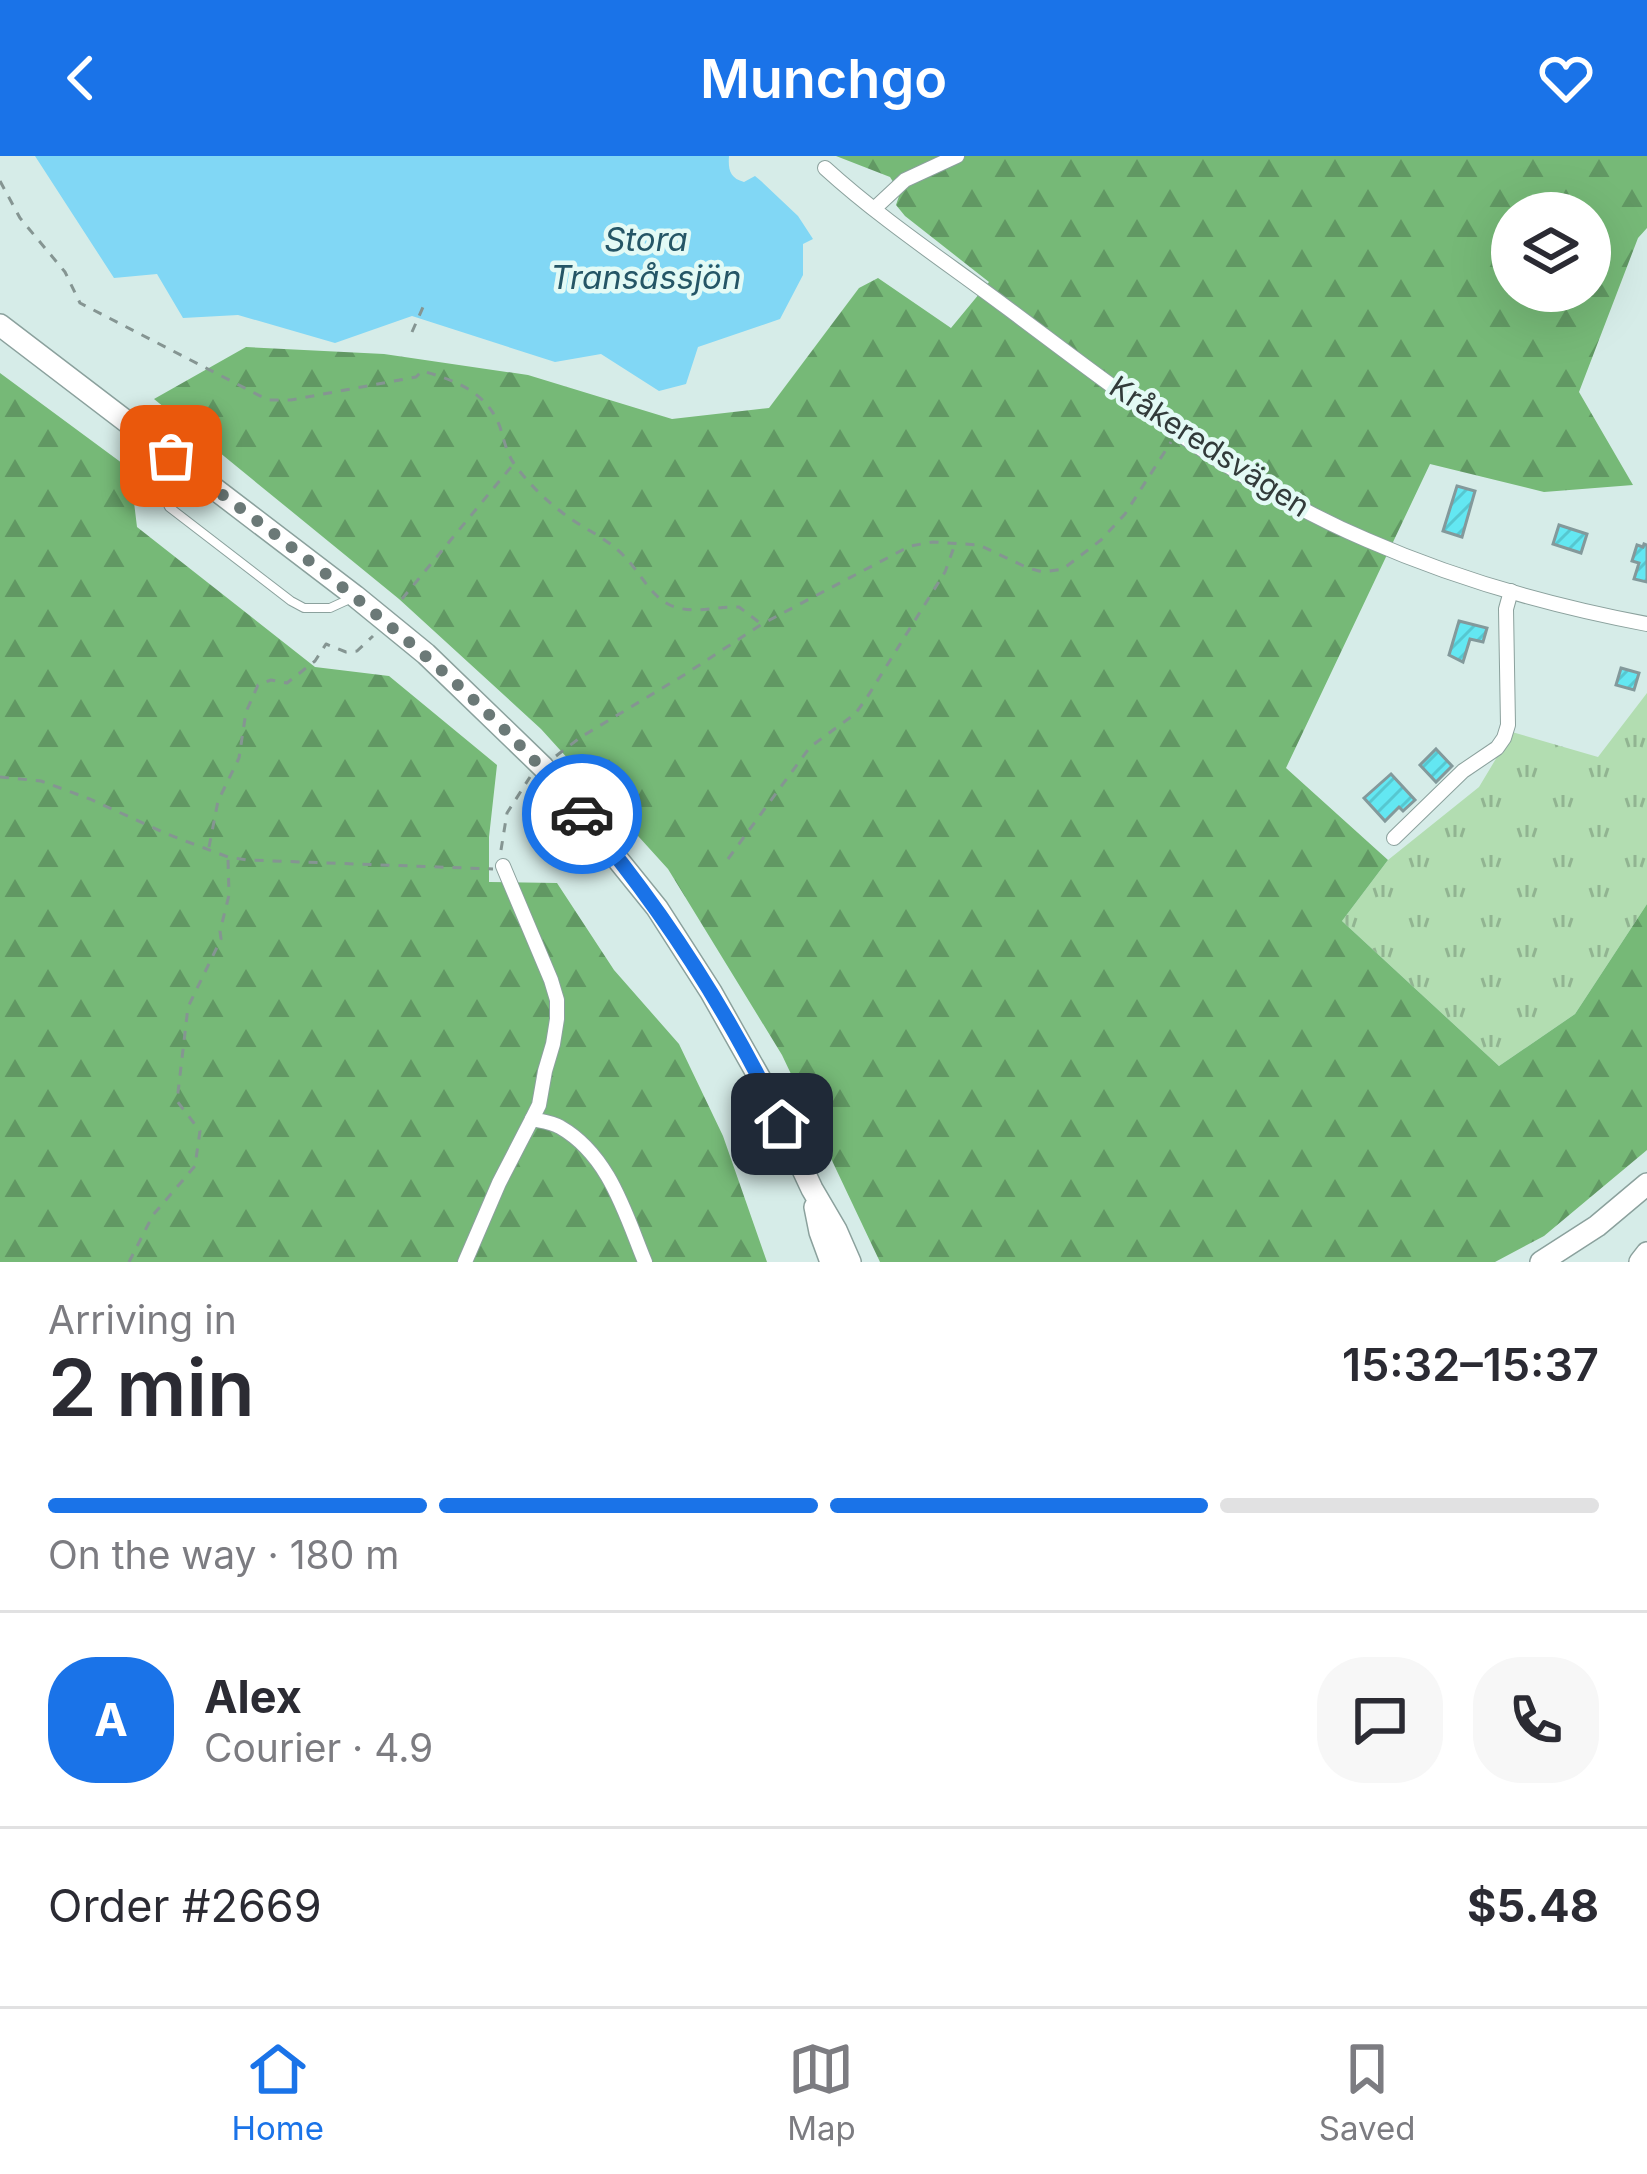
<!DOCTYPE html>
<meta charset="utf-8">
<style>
:root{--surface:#fff;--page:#f7f7f7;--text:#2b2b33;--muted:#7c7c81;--line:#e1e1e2;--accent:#1a73e8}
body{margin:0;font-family:Inter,sans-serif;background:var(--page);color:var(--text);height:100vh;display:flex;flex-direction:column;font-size:45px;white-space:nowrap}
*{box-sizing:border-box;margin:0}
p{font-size:39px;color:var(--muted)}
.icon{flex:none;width:66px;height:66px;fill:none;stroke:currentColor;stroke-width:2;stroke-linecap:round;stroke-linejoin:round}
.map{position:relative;height:1106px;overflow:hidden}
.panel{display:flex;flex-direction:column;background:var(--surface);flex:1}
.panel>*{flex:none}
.controls{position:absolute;left:1491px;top:36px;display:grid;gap:24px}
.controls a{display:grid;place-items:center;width:120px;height:120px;border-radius:50%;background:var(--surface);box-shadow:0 12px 48px #0002;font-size:60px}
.pin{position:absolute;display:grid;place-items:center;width:102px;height:102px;color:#fff;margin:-51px;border-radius:24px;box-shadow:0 6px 18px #0006}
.courier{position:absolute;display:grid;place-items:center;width:120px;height:120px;margin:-60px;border:9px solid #1a73e8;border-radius:50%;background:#fff;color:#222;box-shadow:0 3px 15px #0007}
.headline em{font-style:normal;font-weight:600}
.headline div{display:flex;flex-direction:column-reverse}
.headline{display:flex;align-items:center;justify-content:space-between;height:204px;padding:0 48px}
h1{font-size:78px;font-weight:600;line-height:90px}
.bar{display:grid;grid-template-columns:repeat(4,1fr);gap:18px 12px;align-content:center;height:144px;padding:0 48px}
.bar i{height:15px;border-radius:9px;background:var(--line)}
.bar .active{background:var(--accent)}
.bar p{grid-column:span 4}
.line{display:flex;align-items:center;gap:30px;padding:0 48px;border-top:3px solid var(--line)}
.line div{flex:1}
.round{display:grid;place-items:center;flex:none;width:126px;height:126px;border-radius:48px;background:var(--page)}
header{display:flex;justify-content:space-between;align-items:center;height:156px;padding:0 48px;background:var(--accent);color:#fff;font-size:54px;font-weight:600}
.tabs{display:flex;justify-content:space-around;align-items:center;height:168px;border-top:3px solid var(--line);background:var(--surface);font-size:33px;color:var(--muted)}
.tabs a{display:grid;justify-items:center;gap:6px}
.tabs .active{color:var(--accent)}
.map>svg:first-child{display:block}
</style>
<header><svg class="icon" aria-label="back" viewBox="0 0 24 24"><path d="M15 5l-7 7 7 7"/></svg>Munchgo<svg class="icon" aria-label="heart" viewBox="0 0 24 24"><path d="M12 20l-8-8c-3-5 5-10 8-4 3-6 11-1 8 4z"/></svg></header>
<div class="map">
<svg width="1647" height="1106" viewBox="0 0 1647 1106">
<defs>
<pattern id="grass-tufts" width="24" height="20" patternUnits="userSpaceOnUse" patternTransform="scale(3)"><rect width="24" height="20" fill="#b2ddb1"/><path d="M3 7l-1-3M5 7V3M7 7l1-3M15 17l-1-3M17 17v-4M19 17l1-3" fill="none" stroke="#91b491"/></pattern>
<pattern id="forest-firs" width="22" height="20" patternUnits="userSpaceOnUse" patternTransform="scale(3)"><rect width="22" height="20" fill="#76b977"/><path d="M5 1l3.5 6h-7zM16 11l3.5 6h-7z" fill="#619863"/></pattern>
<pattern id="building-hatch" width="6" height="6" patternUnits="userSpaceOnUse" patternTransform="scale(3)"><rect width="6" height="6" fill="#63e7f2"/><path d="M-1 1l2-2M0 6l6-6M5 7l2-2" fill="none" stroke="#56c7d0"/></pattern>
</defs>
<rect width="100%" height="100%" fill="#d6ece8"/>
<polygon fill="url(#grass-tufts)" points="1647,537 1647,748 1575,858 1499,910 1342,765 1388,704 1479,631 1512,576 1598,601"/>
<g fill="url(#forest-firs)" fill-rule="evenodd">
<path d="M836,0H1647V72L1638,82L1579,236L1633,329L1544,336L1430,308L1286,612L1388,704L1342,765L1499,910L1575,858L1647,748V994L1544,1080L1495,1106H880L782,899L668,713L541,573L399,443L154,243L246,191L384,198L528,219L672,263L769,252L859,132L878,122L951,172L989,126L905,60L896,49L900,37L890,21ZM1512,57H1590V135H1512Z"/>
<polygon points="0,217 130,313 137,371 315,511 389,520 497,609 489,681 489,726 557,727 614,814 679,888 723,980 767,1106 0,1106"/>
</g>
<path fill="#81d7f5" d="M35,0H729C728,14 730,22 744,26L755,20L761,25L798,60L813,83L803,88V119L780,163L698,191L686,228L659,235L601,198L555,206L412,160L335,187L238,159L183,162L157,118L114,122Z"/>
<g fill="url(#building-hatch)" stroke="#83999b" stroke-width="3">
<polygon points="1457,330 1475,335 1462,381 1443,375"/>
<polygon points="1559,369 1587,378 1581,397 1553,388"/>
<polygon points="1644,388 1647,389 1647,426 1634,423 1639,407 1632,405 1637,389 1643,391"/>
<polygon points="1459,465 1487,472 1483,486 1470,483 1463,506 1449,499"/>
<polygon points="1621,512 1639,517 1634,534 1616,529"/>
<polygon points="1436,593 1452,610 1436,626 1420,609"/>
<polygon points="1391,618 1415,644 1403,655 1399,651 1385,665 1364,642"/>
</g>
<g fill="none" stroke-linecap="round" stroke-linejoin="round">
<g stroke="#8ba19d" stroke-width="10">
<path id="lane" d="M170,302C165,319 160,334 169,351L291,445L304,452H330L354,441"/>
</g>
<g stroke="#8ba19d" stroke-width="16">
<g id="street">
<path d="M825,12C881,63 946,106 1006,151C1120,236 1235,328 1367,384C1456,423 1551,450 1647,468"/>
<polyline points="875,52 905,24 957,0"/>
<polyline points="1394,682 1463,615 1497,592 1504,582 1508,569 1506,453 1511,435"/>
<path d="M503,710L551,824L557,844V863L553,888L545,915L539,949L532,963C541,965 552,966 560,971C609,999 625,1057 645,1106"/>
<polyline points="465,1106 499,1027 532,963"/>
</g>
</g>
<g stroke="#8ba19d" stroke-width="24">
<g id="primary">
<polyline points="0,169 355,440 426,498 543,611 657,752 711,836 763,928 812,1033 836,1074 850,1106"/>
<polyline points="815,1051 820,1076 831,1106"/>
<polyline points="1541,1106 1597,1070 1647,1028"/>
<polyline points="1640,1106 1647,1097"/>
</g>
</g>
<g stroke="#859592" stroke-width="3" stroke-dasharray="9 9" stroke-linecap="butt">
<path d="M0,25L20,62L65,116L80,147L268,244H291L416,221L422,215C455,224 487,236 500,271C505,287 507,300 518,313C531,330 547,345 564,358C584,373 607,382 624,400C641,417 652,444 675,451C697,458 717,450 739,451L760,467"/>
<polyline points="412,176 423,151"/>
<polyline points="402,443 511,311"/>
<polyline points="556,600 581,581 684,519 762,468 910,390 933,386 979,389 1028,412 1043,416 1063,413 1101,384 1125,358 1171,286"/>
<polyline points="0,621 41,625 90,643 167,678 228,701 247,704 493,713"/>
<polyline points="209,691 218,645 239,602 246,556 258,529 271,524 287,527 315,505 326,488 346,496 357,495 373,480"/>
<polyline points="501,694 507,657 530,621"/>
<polyline points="728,703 810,591 855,558 866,543 945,416 955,388"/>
<polyline points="129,1106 153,1059 195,1010 200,975 177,945 188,851 221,783 220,775 229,739 228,703"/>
</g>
<use href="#lane" stroke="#fff" stroke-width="8"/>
<use href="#street" stroke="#fff" stroke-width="14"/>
<use href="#primary" stroke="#fff" stroke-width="21"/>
</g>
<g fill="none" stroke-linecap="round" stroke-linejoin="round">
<path stroke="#6b7977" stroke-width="12" stroke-dasharray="0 21.6" d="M171,300C317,410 464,517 582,658"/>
<path stroke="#1a73e8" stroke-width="15" d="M582,658C662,753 729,856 782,968"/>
</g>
<g text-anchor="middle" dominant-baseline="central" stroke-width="9" stroke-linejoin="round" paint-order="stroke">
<g font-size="30" fill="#323b3a" stroke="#e3faf5">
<text transform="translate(1210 290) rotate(33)">Kråkeredsvägen</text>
</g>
<g font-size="33" font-style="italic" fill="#255666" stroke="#e3faf5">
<text x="646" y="83">Stora<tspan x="646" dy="38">Transåssjön</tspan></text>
</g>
</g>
</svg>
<div class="controls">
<a><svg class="icon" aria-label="layers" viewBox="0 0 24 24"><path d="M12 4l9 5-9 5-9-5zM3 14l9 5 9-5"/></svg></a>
</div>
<div class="pin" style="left:171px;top:300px;background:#ea580c"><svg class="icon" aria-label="bag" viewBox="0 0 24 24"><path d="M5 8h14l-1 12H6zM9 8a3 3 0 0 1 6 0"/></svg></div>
<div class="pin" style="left:782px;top:968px;background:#1f2937"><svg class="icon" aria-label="home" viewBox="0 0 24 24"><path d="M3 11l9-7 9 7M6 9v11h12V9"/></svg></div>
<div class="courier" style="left:582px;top:658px"><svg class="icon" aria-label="car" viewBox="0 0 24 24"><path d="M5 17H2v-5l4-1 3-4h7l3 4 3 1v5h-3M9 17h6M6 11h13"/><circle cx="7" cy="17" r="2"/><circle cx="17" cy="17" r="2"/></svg></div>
</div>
<section class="panel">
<div class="headline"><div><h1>2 min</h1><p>Arriving in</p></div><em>15:32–15:37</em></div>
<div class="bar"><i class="active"></i><i class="active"></i><i class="active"></i><i></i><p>On the way · 180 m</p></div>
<div class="line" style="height:216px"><b class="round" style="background:var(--accent);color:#fff">A</b><div><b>Alex</b><p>Courier · 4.9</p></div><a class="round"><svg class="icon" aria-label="chat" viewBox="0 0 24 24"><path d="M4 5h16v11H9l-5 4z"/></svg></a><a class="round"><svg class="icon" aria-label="phone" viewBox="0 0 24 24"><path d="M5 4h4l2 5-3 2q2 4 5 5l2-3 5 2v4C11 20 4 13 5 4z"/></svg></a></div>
<div class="line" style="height:156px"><div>Order #2669</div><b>$5.48</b></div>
</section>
<nav class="tabs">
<a class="active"><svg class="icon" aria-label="home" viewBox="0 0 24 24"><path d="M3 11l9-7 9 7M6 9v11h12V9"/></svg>Home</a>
<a><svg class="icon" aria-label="map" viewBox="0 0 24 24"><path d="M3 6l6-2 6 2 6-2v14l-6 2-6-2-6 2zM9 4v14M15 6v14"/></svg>Map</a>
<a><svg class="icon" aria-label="saved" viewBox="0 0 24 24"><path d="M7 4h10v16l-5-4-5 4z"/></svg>Saved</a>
</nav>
